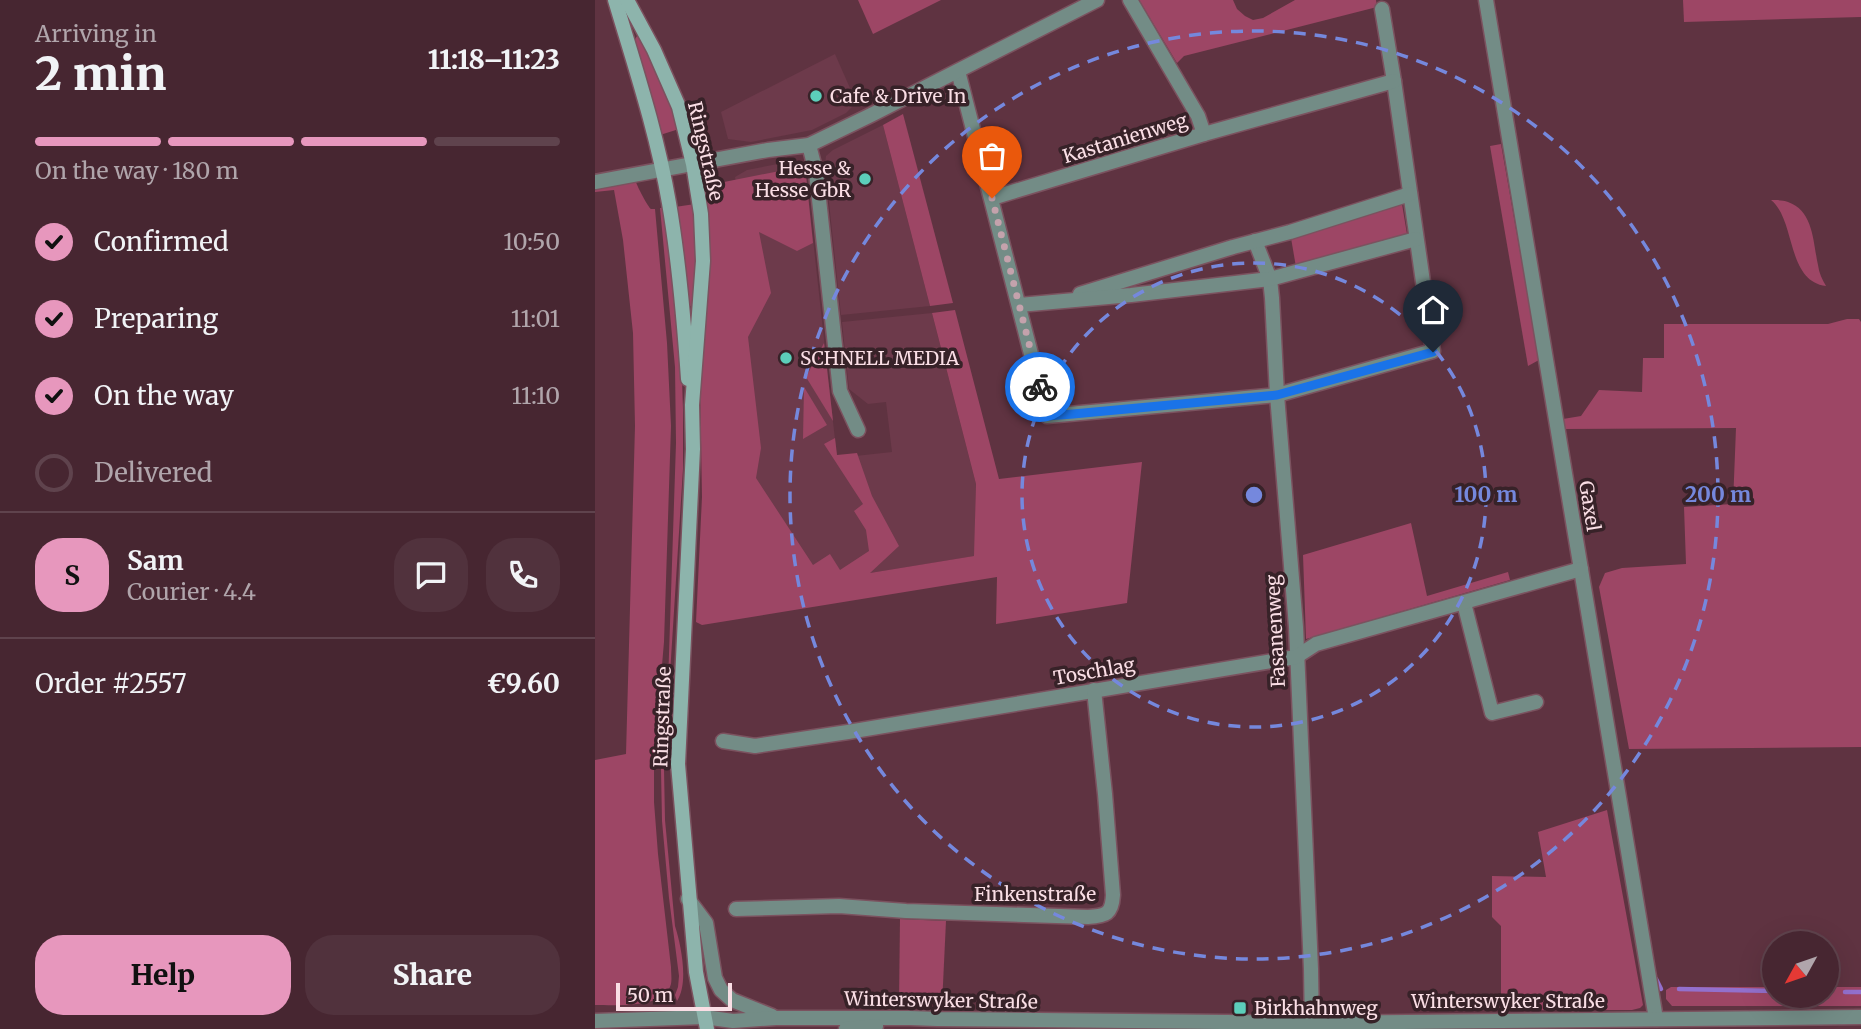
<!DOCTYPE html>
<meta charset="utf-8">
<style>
:root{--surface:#472631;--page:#51323d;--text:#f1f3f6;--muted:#b0a5ab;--line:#5f434d;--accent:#e797bd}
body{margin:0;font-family:Merriweather,serif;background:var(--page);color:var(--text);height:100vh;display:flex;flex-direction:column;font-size:26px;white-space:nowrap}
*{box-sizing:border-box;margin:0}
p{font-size:23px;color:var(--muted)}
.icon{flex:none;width:38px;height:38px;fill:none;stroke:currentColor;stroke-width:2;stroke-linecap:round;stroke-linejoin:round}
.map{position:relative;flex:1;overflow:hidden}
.side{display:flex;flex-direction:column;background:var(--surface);width:595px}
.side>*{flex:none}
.needle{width:46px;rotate:230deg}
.buttons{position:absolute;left:1167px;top:931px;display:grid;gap:14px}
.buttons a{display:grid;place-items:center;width:77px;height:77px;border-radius:50%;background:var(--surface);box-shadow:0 7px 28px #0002,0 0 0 2px var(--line);font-size:35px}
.scale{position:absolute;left:21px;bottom:18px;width:116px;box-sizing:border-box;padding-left:7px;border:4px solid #fadee5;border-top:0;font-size:19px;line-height:24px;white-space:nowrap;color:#fadee5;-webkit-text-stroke:5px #372228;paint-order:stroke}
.pin{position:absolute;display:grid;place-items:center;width:60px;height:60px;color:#fff;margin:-72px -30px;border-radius:50% 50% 50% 0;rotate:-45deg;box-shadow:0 0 7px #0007}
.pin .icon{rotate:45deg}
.courier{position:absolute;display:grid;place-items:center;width:70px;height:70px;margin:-35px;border:5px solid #1a73e8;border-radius:50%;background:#fff;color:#222;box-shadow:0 2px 9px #0007}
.headline em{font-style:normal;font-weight:800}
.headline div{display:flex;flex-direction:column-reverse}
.headline{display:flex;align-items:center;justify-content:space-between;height:119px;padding:0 35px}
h1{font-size:46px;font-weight:800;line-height:52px}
.bar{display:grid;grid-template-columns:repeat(4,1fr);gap:10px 7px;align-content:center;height:84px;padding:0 35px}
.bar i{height:9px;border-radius:5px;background:var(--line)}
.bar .current{background:var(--accent)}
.bar p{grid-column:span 4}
.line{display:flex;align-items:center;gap:18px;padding:0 35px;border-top:2px solid var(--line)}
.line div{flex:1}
.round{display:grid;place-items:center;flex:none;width:74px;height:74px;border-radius:28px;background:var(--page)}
ol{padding:0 35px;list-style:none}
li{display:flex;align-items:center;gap:21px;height:77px}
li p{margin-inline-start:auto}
li .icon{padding:7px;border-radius:50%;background:var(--accent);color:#111;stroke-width:4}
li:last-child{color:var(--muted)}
li i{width:38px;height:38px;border:4px solid var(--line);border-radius:50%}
.action{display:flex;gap:14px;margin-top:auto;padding:14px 35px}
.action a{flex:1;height:80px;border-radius:28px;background:var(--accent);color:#111;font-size:28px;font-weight:800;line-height:80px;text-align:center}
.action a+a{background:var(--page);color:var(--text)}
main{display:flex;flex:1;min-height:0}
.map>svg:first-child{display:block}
</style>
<main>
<section class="side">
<div class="headline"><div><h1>2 min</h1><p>Arriving in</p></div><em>11:18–11:23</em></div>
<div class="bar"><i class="current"></i><i class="current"></i><i class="current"></i><i></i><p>On the way · 180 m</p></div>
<ol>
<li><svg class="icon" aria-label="check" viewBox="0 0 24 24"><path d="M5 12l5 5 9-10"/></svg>Confirmed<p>10:50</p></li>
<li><svg class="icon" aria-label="check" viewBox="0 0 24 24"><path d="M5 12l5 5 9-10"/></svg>Preparing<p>11:01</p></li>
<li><svg class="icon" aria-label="check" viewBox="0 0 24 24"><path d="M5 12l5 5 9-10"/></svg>On the way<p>11:10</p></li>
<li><i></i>Delivered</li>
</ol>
<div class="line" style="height:126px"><b class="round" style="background:var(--accent);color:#111">S</b><div><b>Sam</b><p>Courier · 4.4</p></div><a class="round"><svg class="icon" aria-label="chat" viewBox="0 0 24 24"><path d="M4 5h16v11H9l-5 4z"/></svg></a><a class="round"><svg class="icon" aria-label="phone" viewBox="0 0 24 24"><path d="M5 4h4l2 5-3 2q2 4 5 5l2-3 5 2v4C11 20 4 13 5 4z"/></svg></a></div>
<div class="line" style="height:91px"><div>Order #2557</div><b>€9.60</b></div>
<div class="action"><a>Help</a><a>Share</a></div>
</section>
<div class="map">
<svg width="1266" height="1029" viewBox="0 0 1266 1029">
<rect width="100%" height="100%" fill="#5f3341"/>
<g fill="#6d3a4b">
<polygon points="240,54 258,95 259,105 251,113 217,130 156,142 133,139 126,112"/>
<polygon points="288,125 335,306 246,315 230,165 231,156 238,150"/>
<polygon points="193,162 205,165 211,175 242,458 297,452 291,402 273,404 254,389 247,322 337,313 381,484 380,556 135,596 144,200 140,177 152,170"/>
</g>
<g fill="#9d4665">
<polygon points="263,0 346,0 278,34"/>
<polygon points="544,0 638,0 642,9 650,16 658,20 668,18 700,0 781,0 782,7 589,56 582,63"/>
<polygon points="1088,0 1266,0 1266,17 1089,22"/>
<polygon points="42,36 47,38 76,103 84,129 65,135 39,41"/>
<polygon points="308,114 358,303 335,306 288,125"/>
<polygon points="906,144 944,360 933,366 895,146"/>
<path d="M210,166L218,243L202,251L164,232L176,293L153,337L166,448L161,478L218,565L235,554L245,570L274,551L271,530L259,511L268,504L229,444L240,438L242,455L262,453L277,496L304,546L275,573L379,556L381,484L337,313L360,310L404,479L547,462L532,603L401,624L402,577L107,625L101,622L107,497L105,384L109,202C121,200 118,191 124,183Z"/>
<path d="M41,182C42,186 53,207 56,209H60L72,343L76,426L69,642L59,758V802L63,854L76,967C76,972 77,979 76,984C70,1009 20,1005 0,1005V760L31,754L40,426L38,333L28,240L19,190L0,192V185Z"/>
<path d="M1176,200C1181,200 1188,200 1193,202C1219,211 1218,243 1223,265C1224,273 1227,279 1231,286C1191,281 1201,220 1176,200Z"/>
<polygon points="100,204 103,251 100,305 97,307 94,305 80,207"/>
<polygon points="807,204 812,234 701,267 696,238"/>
<path d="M65,208H69L86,350L88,409V469L69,769L70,820L80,926C86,945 94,983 82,1001L80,995L83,987L84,976L74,898L67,821L66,770L73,684L81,443L80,367Z"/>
<polygon points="1252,319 1264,319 1266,322 1266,747 1034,749 1004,587 1010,573 1027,568 1091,564 1089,507 1138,504 1141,428 970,429 968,419 986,416 1004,390 1047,392 1048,358 1069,358 1069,324 1233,324"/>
<polygon points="229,343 238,421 211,377"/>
<polygon points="209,387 232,425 208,439"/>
<polygon points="816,523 832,596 913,572 915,580 711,639 708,555"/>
<polygon points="1012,810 1048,1005 1045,1008 1037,1010 906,1010 906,926 897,917 897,876 951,877 943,832"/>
<polygon points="305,919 351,921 347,1005 304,1003"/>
<polygon points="1076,987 1179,987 1180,996 1232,996 1232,987 1266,987 1266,1006 1077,1006 1071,999 1071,990"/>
</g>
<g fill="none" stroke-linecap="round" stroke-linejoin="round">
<g stroke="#9370cd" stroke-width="4.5">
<polyline points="1061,979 1066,989"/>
<polyline points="1084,989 1180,991"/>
<polyline points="1250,992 1266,992"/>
</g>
<g stroke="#7b525f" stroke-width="17">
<g id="minor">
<polyline points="891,0 1061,1019"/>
<polyline points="363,71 452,416 682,395 838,351 799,81 787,9"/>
<polyline points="609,134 799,81"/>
<polyline points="214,145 221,172 245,391 263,430"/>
<polyline points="0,182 173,150 214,145 276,115 502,0"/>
<polyline points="397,198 609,134 603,116 535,0"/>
<polyline points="660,241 675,279 677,298 682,395 701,627 716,969 717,1029"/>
<polyline points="485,294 638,247 695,232 815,194"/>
<polyline points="424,305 536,295 675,279 821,239"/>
<polyline points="869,603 897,713 941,702"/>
<polyline points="128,741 160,746 253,732 701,657 721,644 986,569"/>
<path d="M141,909L244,906L311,911L493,917C511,916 517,914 518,895L510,794L499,690"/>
</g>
</g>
<g stroke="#7b525f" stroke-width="17">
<g id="tertiary">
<polyline points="93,899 111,923 120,978 126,990 137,1000 177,1016"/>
<polyline points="0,1021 109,1017 138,1021 181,1018 315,1018 342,1019 718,1023 1266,1017"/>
<polyline points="251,1029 281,1026"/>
</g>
</g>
<g stroke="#7b525f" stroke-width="17">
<g id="secondary">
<path d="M20,0C40,67 62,133 74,203C84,261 89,320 93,379"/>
<polyline points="32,0 59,50 84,107 98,164 106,214 108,261 97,405 98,449 83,764 101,972 112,1029"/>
</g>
</g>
<use href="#minor" stroke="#738c86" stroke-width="14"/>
<use href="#tertiary" stroke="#738c86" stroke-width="14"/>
<use href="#secondary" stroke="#8db4ac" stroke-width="14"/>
</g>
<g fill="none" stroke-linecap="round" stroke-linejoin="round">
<polyline stroke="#c4a2ac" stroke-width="7" stroke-dasharray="0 12.6" points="397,198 445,387"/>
<polyline stroke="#1a73e8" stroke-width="9" points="445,387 452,416 478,414 682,395 838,352"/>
</g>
<g fill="none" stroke="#7588dd" stroke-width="3.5" stroke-dasharray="12 9">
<circle cx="659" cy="495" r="232"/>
<circle cx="659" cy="495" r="464"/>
</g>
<g fill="#5cceba" stroke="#372228" stroke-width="2.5">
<circle cx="221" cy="96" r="7"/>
<circle cx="270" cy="179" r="7"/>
<circle cx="191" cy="358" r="7"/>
<rect x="638" y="1001" width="14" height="14" rx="3.5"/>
</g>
<g text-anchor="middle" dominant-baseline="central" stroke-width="7" stroke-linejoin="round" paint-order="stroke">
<g font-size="19" fill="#fadee5" stroke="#372228" text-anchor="start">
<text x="235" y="96">Cafe &amp; Drive In</text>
<text x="256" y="168" text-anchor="end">Hesse &amp;<tspan x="256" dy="22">Hesse GbR</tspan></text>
<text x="205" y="358">SCHNELL MEDIA</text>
<text x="659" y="1008">Birkhahnweg</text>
</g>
<g font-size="19" fill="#fadee5" stroke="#372228">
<text transform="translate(530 138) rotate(-17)">Kastanienweg</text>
<text transform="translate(111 151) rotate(77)">Ringstraße</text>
<text transform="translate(995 506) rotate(81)">Gaxel</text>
<text transform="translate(680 631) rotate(-93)">Fasanenweg</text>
<text transform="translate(499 671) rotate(-10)">Toschlag</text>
<text transform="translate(67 717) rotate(-88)">Ringstraße</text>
<text x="440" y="894">Finkenstraße</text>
<text transform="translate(346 1000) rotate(1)">Winterswyker Straße</text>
<text x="913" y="1001">Winterswyker Straße</text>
</g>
</g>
<circle cx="659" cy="495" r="10" fill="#7588dd" stroke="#372228" stroke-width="3.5"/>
<g font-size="21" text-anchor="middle" font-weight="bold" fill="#7588dd" stroke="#372228" stroke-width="7" stroke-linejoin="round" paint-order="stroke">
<text x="891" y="502">100 m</text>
<text x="1123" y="502">200 m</text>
</g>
</svg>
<div class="buttons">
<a><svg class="needle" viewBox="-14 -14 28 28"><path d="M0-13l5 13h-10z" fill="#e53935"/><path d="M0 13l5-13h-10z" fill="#b0a5ab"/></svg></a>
</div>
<div class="scale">50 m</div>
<div class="pin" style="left:397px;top:198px;background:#ea580c"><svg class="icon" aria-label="bag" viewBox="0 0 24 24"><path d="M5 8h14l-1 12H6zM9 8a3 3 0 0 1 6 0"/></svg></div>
<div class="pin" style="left:838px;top:352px;background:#1f2937"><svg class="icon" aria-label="home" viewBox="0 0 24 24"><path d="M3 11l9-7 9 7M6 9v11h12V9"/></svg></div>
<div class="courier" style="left:445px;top:387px"><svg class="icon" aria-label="bike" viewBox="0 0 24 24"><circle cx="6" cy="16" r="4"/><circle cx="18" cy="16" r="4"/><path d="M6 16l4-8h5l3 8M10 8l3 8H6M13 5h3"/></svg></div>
</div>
</main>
